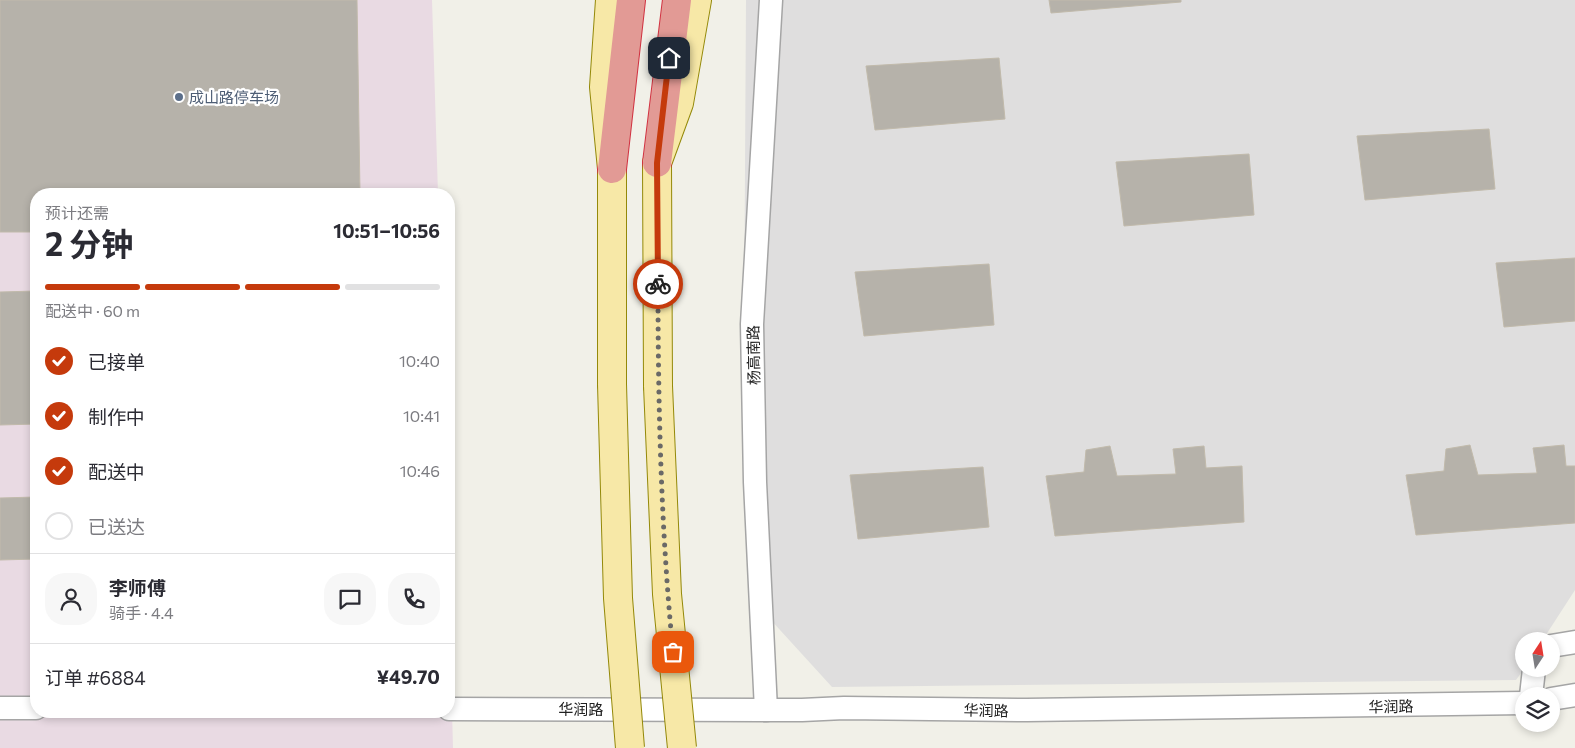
<!DOCTYPE html>
<html lang="zh">
<meta charset="utf-8">
<style>
:root{--surface:#fff;--page:#f7f7f7;--text:#2b2b33;--muted:#7c7c81;--line:#e1e1e2;--accent:#c53a0c}
body{margin:0;font-family:Commissioner,"Noto Sans SC",sans-serif;background:var(--page);color:var(--text);height:100vh;display:flex;flex-direction:column;font-size:19px;white-space:nowrap}
*{box-sizing:border-box;margin:0}
p{font-size:16px;color:var(--muted)}
.icon{flex:none;width:28px;height:28px;fill:none;stroke:currentColor;stroke-width:2;stroke-linecap:round;stroke-linejoin:round}
.map{position:relative;flex:1;overflow:hidden}
.drawer{position:absolute;left:30px;top:188px;width:425px;height:530px;display:flex;flex-direction:column;background:var(--surface);border-radius:20px;box-shadow:0 2px 8px #0003}
.drawer>*{flex:none}
.needle{width:32px;rotate:12deg}
.controls{position:absolute;left:1515px;top:632px;display:grid;gap:10px}
.controls a{display:grid;place-items:center;width:45px;height:45px;border-radius:50%;background:var(--surface);box-shadow:0 2px 8px #0003;font-size:25px}
.pin{position:absolute;display:grid;place-items:center;width:42px;height:42px;color:#fff;margin:-21px;border-radius:10px;box-shadow:0 2px 8px #0006}
.courier{position:absolute;display:grid;place-items:center;width:50px;height:50px;margin:-25px;border:4px solid #c53a0c;border-radius:50%;background:#fff;color:#222;box-shadow:0 1px 6px #0007}
.summary em{font-style:normal;font-weight:700}
.summary div{display:flex;flex-direction:column-reverse}
.summary{display:flex;align-items:center;justify-content:space-between;height:85px;padding:0 15px}
h1{font-size:32px;font-weight:700;line-height:38px}
.bar{display:grid;grid-template-columns:repeat(4,1fr);gap:8px 5px;align-content:center;height:60px;padding:0 15px}
.bar i{height:6px;border-radius:4px;background:var(--line)}
.bar .active{background:var(--accent)}
.bar p{grid-column:span 4}
.line{display:flex;align-items:center;gap:12px;padding:0 15px;border-top:1px solid var(--line)}
.line div{flex:1}
.round{display:grid;place-items:center;flex:none;width:52px;height:52px;border-radius:20px;background:var(--page)}
ol{padding:0 15px;list-style:none}
li{display:flex;align-items:center;gap:15px;height:55px}
li p{margin-inline-start:auto}
li .icon{padding:5px;border-radius:50%;background:var(--accent);color:#fff;stroke-width:4}
li:last-child{color:var(--muted)}
li i{width:28px;height:28px;border:2px solid var(--line);border-radius:50%}
.map>svg:first-child{display:block}
</style>
<div class="map">
<svg width="1575" height="748" viewBox="0 0 1575 748">
<rect width="100%" height="100%" fill="#f1f0e8"/>
<polygon fill="#dfdede" points="746,0 1575,0 1575,590 1542,641 1524,641 1524,669 1516,680 832,687 749,596 744,341"/>
<polygon fill="#e9dae3" points="0,0 432,0 438,194 36,194 36,711 449,711 449,595 453,748 0,748"/>
<g fill="#b6b2aa" stroke="#c1baab">
<polygon points="0,0 357,0 360,194 36,194 36,232 0,232"/>
<polygon points="1049,0 1181,0 1181,2 1051,13"/>
<polygon points="999,58 1005,119 875,130 866,66"/>
<polygon points="1489,129 1495,189 1365,200 1357,136"/>
<polygon points="1249,154 1254,215 1124,226 1116,162"/>
<polygon points="1575,258 1575,321 1504,327 1496,263"/>
<polygon points="989,264 994,325 864,336 855,272"/>
<polygon points="36,291 36,424 0,425 0,292"/>
<polygon points="1470,445 1478,475 1537,473 1533,448 1564,445 1566,466 1575,466 1575,523 1416,535 1406,475 1444,471 1446,449"/>
<polygon points="1110,446 1117,476 1176,474 1173,449 1204,446 1206,468 1242,466 1244,522 1055,536 1046,476 1084,472 1086,450"/>
<polygon points="983,467 989,527 858,539 850,475"/>
<polygon points="36,497 36,559 0,560 0,498"/>
</g>
<g fill="none" stroke-linecap="round" stroke-linejoin="round">
<g stroke="#a5a5a5" stroke-width="25">
<g id="minor">
<polyline points="1551,646 1575,642"/>
<polyline points="1531,696 1534,669"/>
<polyline points="1551,699 1575,695"/>
<polyline points="0,708 36,708"/>
<polyline points="449,709 802,710 844,708 1027,710 1524,703"/>
<polyline points="766,710 755,482 752,324 771,0"/>
</g>
</g>
<g stroke="#948909" stroke-width="30">
<g id="major">
<polyline points="610,0 604,87 612,169 612,384"/>
<polyline points="658,386 657,163 679,103 697,0"/>
</g>
</g>
<g stroke="#d13241" stroke-width="30">
<g id="highway">
<polyline points="657,163 677,0"/>
<polyline points="612,169 631,0"/>
</g>
</g>
<use href="#minor" stroke="#fff" stroke-width="22"/>
<use href="#major" stroke="#f7e8a7" stroke-width="28"/>
<use href="#highway" stroke="#e29a95" stroke-width="28"/>
<g stroke="#948909" stroke-width="30" stroke-linecap="butt">
<g id="major-bridge">
<polyline points="612,384 618,598 630,748"/>
<polyline points="658,386 667,594 682,748"/>
</g>
</g>
<use href="#major-bridge" stroke="#f7e8a7" stroke-width="28"/>
</g>
<g fill="none" stroke-linecap="round" stroke-linejoin="round">
<path stroke="#6a6967" stroke-width="5" stroke-dasharray="0 9" d="M658,284C658,406 661,530 673,652"/>
<polyline stroke="#c53a0c" stroke-width="6" points="658,284 657,163 669,58"/>
</g>
<circle fill="#5c6f8a" stroke="#fff" stroke-width="2" cx="179" cy="97" r="5"/>
<g text-anchor="middle" dominant-baseline="central" stroke-width="4.5" stroke-linejoin="round" paint-order="stroke">
<g font-size="15" fill="#4e5e75" stroke="#fff" text-anchor="start">
<text x="189" y="97">成山路停车场</text>
</g>
<g font-size="15" fill="#212121" stroke="#fff">
<text transform="translate(753 355) rotate(-91)">杨高南路</text>
<text transform="translate(1391 706) rotate(-1)">华润路</text>
<text x="581" y="709">华润路</text>
<text transform="translate(986 710) rotate(1)">华润路</text>
</g>
</g>
</svg>
<div class="controls">
<a><svg class="needle" viewBox="-14 -14 28 28"><path d="M0-13l5 13h-10z" fill="#e53935"/><path d="M0 13l5-13h-10z" fill="#7c7c81"/></svg></a>
<a><svg class="icon" aria-label="layers" viewBox="0 0 24 24"><path d="M12 4l9 5-9 5-9-5zM3 14l9 5 9-5"/></svg></a>
</div>
<div class="pin" style="left:673px;top:652px;background:#ea580c"><svg class="icon" aria-label="bag" viewBox="0 0 24 24"><path d="M5 8h14l-1 12H6zM9 8a3 3 0 0 1 6 0"/></svg></div>
<div class="pin" style="left:669px;top:58px;background:#1f2937"><svg class="icon" aria-label="home" viewBox="0 0 24 24"><path d="M3 11l9-7 9 7M6 9v11h12V9"/></svg></div>
<div class="courier" style="left:658px;top:284px"><svg class="icon" aria-label="bike" viewBox="0 0 24 24"><circle cx="6" cy="16" r="4"/><circle cx="18" cy="16" r="4"/><path d="M6 16l4-8h5l3 8M10 8l3 8H6M13 5h3"/></svg></div>
<section class="drawer">
<div class="summary"><div><h1>2 分钟</h1><p>预计还需</p></div><em>10:51–10:56</em></div>
<div class="bar"><i class="active"></i><i class="active"></i><i class="active"></i><i></i><p>配送中 · 60 m</p></div>
<ol>
<li><svg class="icon" aria-label="check" viewBox="0 0 24 24"><path d="M5 12l5 5 9-10"/></svg>已接单<p>10:40</p></li>
<li><svg class="icon" aria-label="check" viewBox="0 0 24 24"><path d="M5 12l5 5 9-10"/></svg>制作中<p>10:41</p></li>
<li><svg class="icon" aria-label="check" viewBox="0 0 24 24"><path d="M5 12l5 5 9-10"/></svg>配送中<p>10:46</p></li>
<li><i></i>已送达</li>
</ol>
<div class="line" style="height:90px"><a class="round"><svg class="icon" aria-label="person" viewBox="0 0 24 24"><circle cx="12" cy="8" r="4"/><path d="M4 21q1-7 8-7t8 7"/></svg></a><div><b>李师傅</b><p>骑手 · 4.4</p></div><a class="round"><svg class="icon" aria-label="chat" viewBox="0 0 24 24"><path d="M4 5h16v11H9l-5 4z"/></svg></a><a class="round"><svg class="icon" aria-label="phone" viewBox="0 0 24 24"><path d="M5 4h4l2 5-3 2q2 4 5 5l2-3 5 2v4C11 20 4 13 5 4z"/></svg></a></div>
<div class="line" style="height:65px"><div>订单 #6884</div><b>¥49.70</b></div>
</section>
</div>
